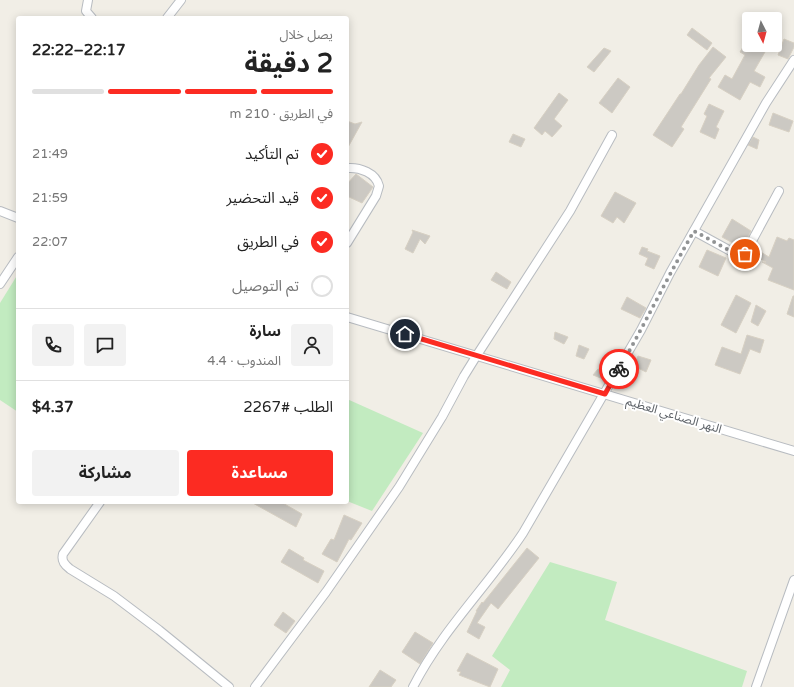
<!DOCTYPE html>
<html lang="ar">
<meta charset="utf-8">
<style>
:root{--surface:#fff;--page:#f2f2f2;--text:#222;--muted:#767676;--line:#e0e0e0;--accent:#fc2b22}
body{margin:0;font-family:"Varela Round","Noto Sans Arabic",sans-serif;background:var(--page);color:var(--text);direction:rtl;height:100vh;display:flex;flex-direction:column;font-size:15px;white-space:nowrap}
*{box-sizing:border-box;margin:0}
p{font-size:13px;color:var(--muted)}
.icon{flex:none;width:22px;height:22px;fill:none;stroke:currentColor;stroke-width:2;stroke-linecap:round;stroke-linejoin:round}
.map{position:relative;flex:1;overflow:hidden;direction:ltr}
.details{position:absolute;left:16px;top:16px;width:333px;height:488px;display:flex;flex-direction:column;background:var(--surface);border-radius:4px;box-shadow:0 2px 10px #0003;direction:rtl}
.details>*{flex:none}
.needle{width:26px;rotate:174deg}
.tools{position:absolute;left:742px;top:12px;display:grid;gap:8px}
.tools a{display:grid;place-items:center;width:40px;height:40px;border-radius:4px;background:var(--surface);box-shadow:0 2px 10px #0003;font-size:20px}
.pin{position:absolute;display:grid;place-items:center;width:34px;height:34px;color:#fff;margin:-17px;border:2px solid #fff;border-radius:50%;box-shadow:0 1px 4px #0007}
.courier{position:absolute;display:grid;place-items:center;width:40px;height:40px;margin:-20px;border:3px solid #fc2b22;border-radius:50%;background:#fff;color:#222;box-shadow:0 1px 5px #0007}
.summary em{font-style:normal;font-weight:700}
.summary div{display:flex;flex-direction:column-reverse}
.summary{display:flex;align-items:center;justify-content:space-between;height:68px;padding:0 16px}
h1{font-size:26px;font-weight:700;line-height:30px}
.bar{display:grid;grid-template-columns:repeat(4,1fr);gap:6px 4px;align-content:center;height:48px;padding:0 16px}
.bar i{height:5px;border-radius:3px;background:var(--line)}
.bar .active{background:var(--accent)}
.bar p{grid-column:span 4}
.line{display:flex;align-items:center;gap:10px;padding:0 16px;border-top:1px solid var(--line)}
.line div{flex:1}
.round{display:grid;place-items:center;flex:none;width:42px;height:42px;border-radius:4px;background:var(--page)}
ol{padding:0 16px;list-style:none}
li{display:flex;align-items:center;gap:12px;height:44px}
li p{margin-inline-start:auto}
li .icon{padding:4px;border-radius:50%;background:var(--accent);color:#fff;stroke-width:4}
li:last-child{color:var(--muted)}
li i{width:22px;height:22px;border:2px solid var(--line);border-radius:50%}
.primary-button{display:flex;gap:8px;margin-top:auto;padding:8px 16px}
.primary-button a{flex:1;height:46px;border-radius:4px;background:var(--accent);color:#fff;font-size:16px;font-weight:700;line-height:46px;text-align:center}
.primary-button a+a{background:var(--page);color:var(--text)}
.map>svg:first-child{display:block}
</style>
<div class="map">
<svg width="794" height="687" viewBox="0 0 794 687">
<rect width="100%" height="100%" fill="#f1eee6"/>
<g fill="#c2ebc0">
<polygon points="18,274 18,412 0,400 0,303"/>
<polygon points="347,399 423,433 372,511 347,501"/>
<polygon points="550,562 617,582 605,620 747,671 742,687 501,687 510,670 492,656"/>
</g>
<g fill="#ccc9c3" stroke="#d7d0c3">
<polygon points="692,28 712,43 707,50 687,35"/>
<polygon points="749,37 749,45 769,45 754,71 765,77 760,87 750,82 740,100 718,87 725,75 732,79 745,55 740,52"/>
<polygon points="784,39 794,43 794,47 788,59 778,55"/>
<polygon points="713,47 726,57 709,78 711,79 681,127 684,129 672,147 653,135 680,94 681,94 699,65"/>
<polygon points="604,48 611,51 594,72 587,67"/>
<polygon points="618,78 630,87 612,113 599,103"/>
<polygon points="559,93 568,100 554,119 562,126 552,137 545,131 542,135 534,128"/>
<polygon points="709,104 724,111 716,127 719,129 715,139 700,132 707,116 704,114"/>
<polygon points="773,113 793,121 789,132 769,125"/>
<polygon points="347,121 355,124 362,122 347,149"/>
<polygon points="513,134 525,139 521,147 509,142"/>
<polygon points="753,137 759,140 757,149 748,145"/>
<polygon points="356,174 373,187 362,203 347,196 347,184"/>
<polygon points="615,192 636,203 624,223 617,217 613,223 601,216"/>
<polygon points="732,219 751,231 742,248 722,237"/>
<polygon points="412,230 430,236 425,244 420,239 413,253 405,249 413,232"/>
<polygon points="777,237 787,241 789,238 794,240 794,290 768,280 773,268 762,262 766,262 757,257 759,251 769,257"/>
<polygon points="642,247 648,249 647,251 660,256 654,269 645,265 648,258 639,254"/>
<polygon points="707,250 726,258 718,276 699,267"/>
<polygon points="739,260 747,261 741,270 735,266"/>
<polygon points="496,272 511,282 507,289 491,280"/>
<polygon points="736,295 751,303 736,333 721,325"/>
<polygon points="793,296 794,296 794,317 787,314"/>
<polygon points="627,297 646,308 640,318 621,309"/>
<polygon points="756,305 766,311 758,326 751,322"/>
<polygon points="555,332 568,337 564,344 554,339"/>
<polygon points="747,335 764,340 760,353 750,349 740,374 715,365 722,347 741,354"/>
<polygon points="579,345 589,349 584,359 576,356"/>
<polygon points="638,356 651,360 646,372 634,366"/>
<polygon points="598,369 608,375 606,380 593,375"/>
<polygon points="251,502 281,502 302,514 296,527"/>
<polygon points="344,515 362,523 351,540 349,539 337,562 322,554 331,539 334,540"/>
<polygon points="527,548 539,558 498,609 491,603 477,623 485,627 479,639 467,632 477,611 476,611 482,602 483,603"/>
<polygon points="289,549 304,558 303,560 324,571 318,583 281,562"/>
<polygon points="283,612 295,621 286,633 274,625"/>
<polygon points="415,632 433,643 420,664 402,652"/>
<polygon points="467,653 498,669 490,687 459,675 461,672 457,671"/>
<polygon points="380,670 396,680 391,687 369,687"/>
</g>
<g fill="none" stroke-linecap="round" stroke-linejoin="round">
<g stroke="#b8bcc1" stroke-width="10">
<g id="minor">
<polyline points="88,0 86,11 92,18"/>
<polyline points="167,18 181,0"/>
<path d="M347,168C360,167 376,173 379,186L376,196L347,243"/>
<polyline points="0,211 18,218"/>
<polyline points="694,231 736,254 743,255 746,252 779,191"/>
<polyline points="0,284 18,257"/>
<polyline points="347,317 794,451"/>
<path d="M100,502L63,554C61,561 65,565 70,569L114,596L159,630L229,687"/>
<polyline points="255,687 326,592 399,487 442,417 464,376 477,355 570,211 612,135"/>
<path d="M413,687C442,630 488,586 523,533L641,330L670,273L766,103L794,60"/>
<polyline points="756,687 794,580"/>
</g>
</g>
<use href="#minor" stroke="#fff" stroke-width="8"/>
</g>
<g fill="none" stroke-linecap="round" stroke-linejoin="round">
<path stroke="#919394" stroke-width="4" stroke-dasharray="0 7.2" d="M619,369C645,324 668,276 694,231L736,254L740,255L745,254"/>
<polyline stroke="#fc2b22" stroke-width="5" points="405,334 605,394 619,369"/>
</g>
<g text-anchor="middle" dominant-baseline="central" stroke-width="4" stroke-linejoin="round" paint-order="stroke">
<g font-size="12" fill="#5d6268" stroke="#fff">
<text transform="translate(674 415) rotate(17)">النهر الصناعي العظيم</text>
</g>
</g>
</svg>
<div class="tools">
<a><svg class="needle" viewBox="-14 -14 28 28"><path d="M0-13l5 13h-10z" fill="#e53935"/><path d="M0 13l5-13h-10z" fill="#767676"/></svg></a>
</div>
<div class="pin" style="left:745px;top:254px;background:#ea580c"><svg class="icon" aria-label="bag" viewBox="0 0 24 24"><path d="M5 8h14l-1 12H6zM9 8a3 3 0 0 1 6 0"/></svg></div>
<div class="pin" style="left:405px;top:334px;background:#1f2937"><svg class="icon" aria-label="home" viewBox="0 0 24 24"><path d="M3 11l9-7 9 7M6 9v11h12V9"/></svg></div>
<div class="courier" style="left:619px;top:369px"><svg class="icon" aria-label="bike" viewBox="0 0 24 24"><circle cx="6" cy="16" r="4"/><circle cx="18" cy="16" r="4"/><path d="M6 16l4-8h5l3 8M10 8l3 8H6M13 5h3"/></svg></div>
<section class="details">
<div class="summary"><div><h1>2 دقيقة</h1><p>يصل خلال</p></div><em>22:17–22:22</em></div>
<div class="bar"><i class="active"></i><i class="active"></i><i class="active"></i><i></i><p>في الطريق · 210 m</p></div>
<ol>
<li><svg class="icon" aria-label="check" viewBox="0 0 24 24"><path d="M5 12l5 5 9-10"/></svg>تم التأكيد<p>21:49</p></li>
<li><svg class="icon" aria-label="check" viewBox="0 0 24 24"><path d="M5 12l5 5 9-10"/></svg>قيد التحضير<p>21:59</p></li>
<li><svg class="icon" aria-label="check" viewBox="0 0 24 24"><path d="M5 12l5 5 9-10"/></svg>في الطريق<p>22:07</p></li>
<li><i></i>تم التوصيل</li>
</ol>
<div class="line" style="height:72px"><a class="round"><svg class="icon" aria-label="person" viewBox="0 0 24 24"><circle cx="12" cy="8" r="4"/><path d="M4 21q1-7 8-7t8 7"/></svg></a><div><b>سارة</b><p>المندوب · 4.4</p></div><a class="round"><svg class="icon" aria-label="chat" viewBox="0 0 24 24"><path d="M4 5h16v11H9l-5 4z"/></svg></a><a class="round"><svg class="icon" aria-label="phone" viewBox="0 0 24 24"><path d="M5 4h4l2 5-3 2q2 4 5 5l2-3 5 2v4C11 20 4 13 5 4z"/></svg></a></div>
<div class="line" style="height:52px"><div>الطلب #2267</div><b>$4.37</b></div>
<div class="primary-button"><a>مساعدة</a><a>مشاركة</a></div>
</section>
</div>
